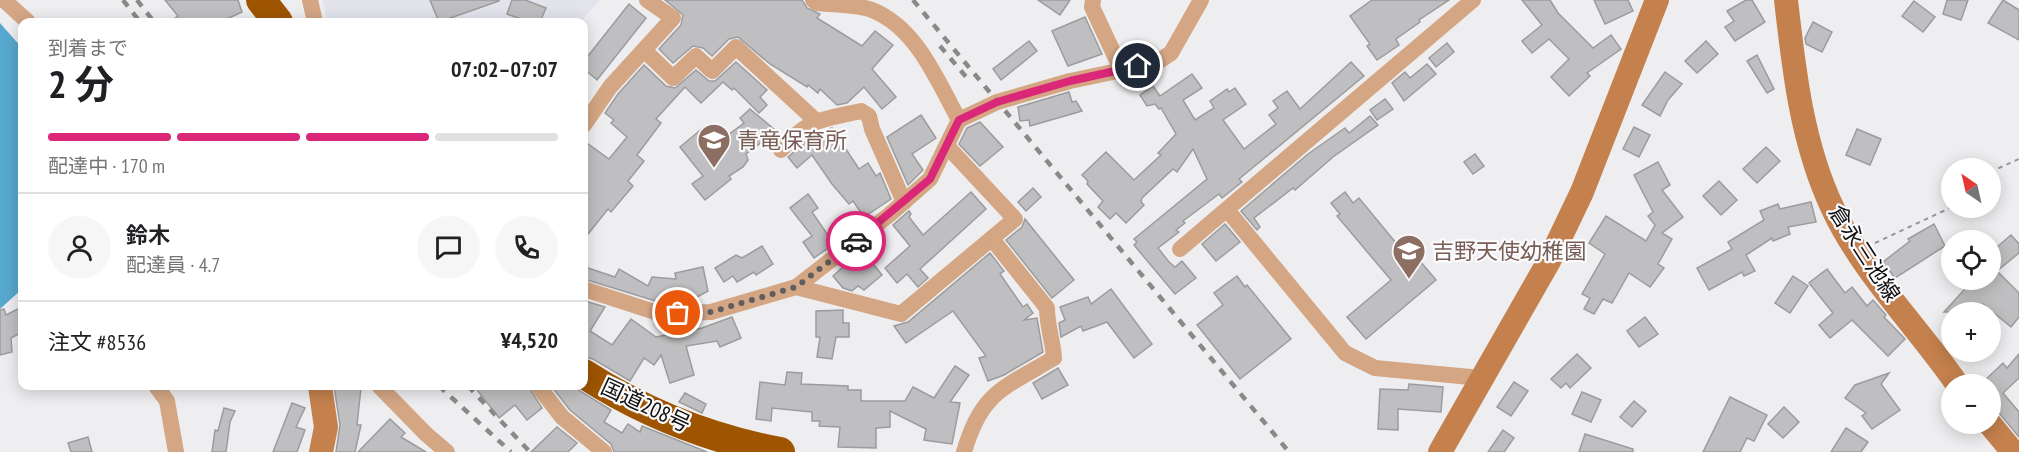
<!DOCTYPE html>
<html lang="ja">
<meta charset="utf-8">
<style>
:root{--surface:#fff;--page:#f6f6f6;--text:#202124;--muted:#757577;--line:#e0e0e0;--accent:#db2777}
body{margin:0;font-family:"PT Sans Narrow","Noto Sans JP",sans-serif;background:var(--page);color:var(--text);height:100vh;display:flex;flex-direction:column;font-size:22px;white-space:nowrap}
*{box-sizing:border-box;margin:0}
p{font-size:20px;color:var(--muted)}
.icon{flex:none;width:33px;height:33px;fill:none;stroke:currentColor;stroke-width:2;stroke-linecap:round;stroke-linejoin:round}
.map{position:relative;flex:1;overflow:hidden}
.details{position:absolute;left:18px;top:18px;width:570px;height:372px;display:flex;flex-direction:column;background:var(--surface);border-radius:12px;box-shadow:0 3px 15px #0003}
.details>*{flex:none}
.needle{width:39px;rotate:326deg}
.buttons{position:absolute;left:1941px;top:158px;display:grid;gap:12px}
.buttons a{display:grid;place-items:center;width:60px;height:60px;border-radius:50%;background:var(--surface);box-shadow:0 3px 15px #0003;font-size:30px}
.pin{position:absolute;display:grid;place-items:center;width:51px;height:51px;color:#fff;margin:-26px;border:3px solid #fff;border-radius:50%;box-shadow:0 2px 6px #0007}
.courier{position:absolute;display:grid;place-items:center;width:60px;height:60px;margin:-30px;border:4px solid #db2777;border-radius:50%;background:#fff;color:#222;box-shadow:0 2px 8px #0007}
.head em{font-style:normal;font-weight:700}
.head div{display:flex;flex-direction:column-reverse}
.head{display:flex;align-items:center;justify-content:space-between;height:102px;padding:0 30px}
h1{font-size:39px;font-weight:700;line-height:45px}
.bar{display:grid;grid-template-columns:repeat(4,1fr);gap:9px 6px;align-content:center;height:72px;padding:0 30px}
.bar i{height:8px;border-radius:4px;background:var(--line)}
.bar .selected{background:var(--accent)}
.bar p{grid-column:span 4}
.line{display:flex;align-items:center;gap:15px;padding:0 30px;border-top:2px solid var(--line)}
.line div{flex:1}
.round{display:grid;place-items:center;flex:none;width:63px;height:63px;border-radius:32px;background:var(--page)}
.map>svg:first-child{display:block}
</style>
<div class="map">
<svg width="2019" height="452" viewBox="0 0 2019 452">
<rect width="100%" height="100%" fill="#eeeef0"/>
<polygon fill="#e3e3ec" points="322,0 600,0 580,22 506,22 503,20 491,22 328,22"/>
<polygon fill="#57a8cf" points="0,23 22,48 22,289 0,309"/>
<g fill="#bfbfc1" stroke="#9c9c9e" stroke-width="1.5">
<polygon points="165,0 238,0 242,12 220,22 169,22 178,16"/>
<polygon points="430,0 499,0 499,1 439,22"/>
<polygon points="512,0 525,0 546,8 540,22 529,22 507,14"/>
<polygon points="665,0 802,0 807,8 820,14 817,18 862,46 875,31 893,45 872,69 896,97 882,109 864,87 847,103 837,105 820,89 818,93 808,85 807,87 770,64 738,37 729,39 712,56 703,48 693,46 673,63 659,49 681,25 683,15"/>
<polygon points="1038,0 1070,0 1060,15"/>
<polygon points="1372,0 1449,0 1419,20 1420,22 1396,39 1399,45 1377,60 1367,46 1370,44 1350,16"/>
<polygon points="1522,0 1550,0 1558,13 1593,48 1611,35 1621,49 1587,73 1590,76 1569,96 1551,77 1569,59 1549,39 1532,53 1522,41 1542,25"/>
<polygon points="1594,0 1628,0 1633,11 1605,24"/>
<polygon points="1746,0 1752,0 1765,22 1735,41 1725,27 1734,21 1727,11"/>
<polygon points="1947,0 1968,0 1961,20 1943,14"/>
<polygon points="2003,0 2019,10 2019,40 1988,23"/>
<polygon points="1914,1 1935,17 1923,32 1902,16"/>
<polygon points="629,4 646,18 597,80 584,69 584,61"/>
<polygon points="1085,17 1102,54 1068,66 1052,31"/>
<polygon points="1813,22 1832,32 1822,52 1806,44 1805,38"/>
<polygon points="1029,41 1037,51 1001,80 993,69"/>
<polygon points="1706,41 1718,54 1697,73 1685,61"/>
<polygon points="1447,43 1454,52 1436,67 1429,58"/>
<polygon points="1757,55 1774,89 1767,93 1747,61"/>
<polygon points="736,62 767,90 760,97 767,105 759,113 734,88 732,90 723,82 701,103 685,87 656,119 661,123 637,155 644,161 628,181 633,186 611,212 608,209 584,239 584,141 609,159 627,137 611,123 614,120 605,113 618,94 644,65 666,86 675,88 696,70 709,81 715,81"/>
<polygon points="1351,62 1364,76 1239,179 1242,182 1222,198 1219,194 1183,221 1185,223 1176,230 1179,232 1158,248 1169,262 1175,267 1182,261 1196,278 1175,294 1134,245 1137,242 1134,239 1207,179 1193,149 1177,172 1173,169 1142,198 1141,202 1144,205 1126,223 1116,213 1110,219 1098,207 1103,201 1087,184 1088,181 1082,175 1106,152 1134,180 1161,155 1158,153 1176,134 1161,108 1159,109 1155,104 1147,106 1140,95 1153,86 1160,96 1192,74 1202,88 1183,100 1195,120 1214,108 1210,101 1227,89 1229,92 1235,88 1246,104 1223,120 1244,149 1276,124 1269,115 1278,108 1273,101 1287,91 1300,109"/>
<polygon points="1427,64 1436,74 1404,101 1392,83 1405,72 1410,78"/>
<polygon points="1665,72 1682,84 1668,100 1660,116 1642,105"/>
<polygon points="1069,92 1072,102 1076,101 1082,111 1030,126 1029,120 1020,121 1018,107"/>
<polygon points="1385,99 1393,109 1377,120 1370,110"/>
<polygon points="750,109 781,135 768,148 762,142 746,154 748,160 743,167 729,176 731,179 705,200 692,184 703,176 680,147 704,127 717,143 744,123 740,118"/>
<polygon points="921,115 936,138 912,154 923,170 908,185 887,137"/>
<polygon points="1370,116 1378,125 1333,157 1295,190 1293,188 1254,218 1260,227 1257,230 1241,211 1308,154 1345,128 1349,133"/>
<polygon points="980,122 1003,147 980,166 959,144 967,128"/>
<polygon points="1634,127 1650,135 1639,157 1623,149"/>
<polygon points="832,128 859,169 868,163 876,176 880,173 891,199 864,217 853,201 849,204 832,184 812,155 797,168 788,157 813,135"/>
<polygon points="1857,129 1881,139 1870,165 1846,155"/>
<polygon points="1766,147 1780,161 1757,183 1743,169"/>
<polygon points="1475,154 1484,166 1473,174 1464,162"/>
<polygon points="1658,162 1670,185 1662,190 1683,217 1662,233 1672,239 1658,264 1664,268 1650,287 1629,273 1612,303 1603,299 1594,314 1584,309 1590,298 1582,294 1605,254 1589,243 1606,216 1646,241 1655,225 1648,216 1653,212 1634,175"/>
<polygon points="1719,181 1737,200 1721,215 1703,196"/>
<polygon points="1033,188 1041,197 1026,211 1018,202"/>
<polygon points="971,192 986,209 920,269 928,278 918,287 907,274 897,283 885,268 910,246 893,225 909,211 911,214 909,217 923,235"/>
<polygon points="1345,192 1353,203 1359,198 1415,266 1420,261 1436,280 1366,339 1347,317 1391,280 1337,216 1340,214 1331,203"/>
<polygon points="808,194 818,208 812,212 834,244 814,258 803,242 812,236 790,208"/>
<polygon points="1811,202 1816,222 1788,227 1790,234 1773,241 1772,238 1746,255 1755,271 1744,276 1742,272 1709,290 1697,268 1732,249 1728,242 1764,220 1760,211 1778,204 1780,209"/>
<polygon points="1025,219 1074,280 1052,298 1006,240 1022,227"/>
<polygon points="1225,224 1240,242 1216,261 1202,244"/>
<polygon points="1934,224 1945,246 1895,278 1883,262 1910,241 1908,239"/>
<polygon points="2011,235 2019,244 2019,253 1997,271 2019,293 2019,317 2011,327 1983,304 1975,312 1944,312 1974,279 1990,279 1990,253"/>
<polygon points="762,246 773,264 756,275 754,272 737,282 733,276 724,282 715,268 736,255 742,258"/>
<polygon points="865,247 868,252 865,254 882,275 864,290 858,286 852,291 843,288 833,276"/>
<polygon points="990,253 1004,271 1000,274 1023,307 1027,304 1033,313 1024,320 1037,318 1043,352 1004,375 988,381 979,358 986,356 953,311 906,343 894,326 908,322"/>
<polygon points="703,267 708,291 688,302 680,303 678,300 662,303 584,279 588,268 615,277 619,269 648,286 652,277 676,279 675,273"/>
<polygon points="1827,269 1845,293 1852,287 1867,306 1873,300 1886,315 1884,317 1905,339 1888,356 1852,320 1830,338 1819,325 1833,313 1809,283"/>
<polygon points="1237,276 1245,287 1247,285 1291,339 1240,379 1197,325 1223,305 1214,293"/>
<polygon points="1793,276 1808,286 1790,313 1775,303"/>
<polygon points="1111,289 1152,344 1134,358 1107,322 1083,331 1081,326 1061,337 1059,323 1065,320 1060,307 1088,297 1091,304"/>
<polygon points="585,301 605,307 590,331 612,345 631,319 656,337 702,328 732,317 741,338 720,347 717,341 686,346 694,375 670,383 661,355 654,365 644,358 630,381 593,359 584,357"/>
<polygon points="22,307 22,332 11,338 12,352 0,355 0,310 4,309 6,315"/>
<polygon points="843,310 843,323 849,323 849,337 836,337 832,359 817,357 820,337 816,337 816,311"/>
<polygon points="1645,317 1658,334 1639,347 1627,331"/>
<polygon points="1577,354 1591,368 1570,388 1566,383 1561,388 1551,379"/>
<polygon points="2019,354 2019,378 2003,393 2019,412 2019,437 2000,414 1990,409 1990,384 1981,384 2003,363 2007,368"/>
<polygon points="955,366 969,375 950,402 960,403 952,444 924,440 926,429 890,411 890,427 876,428 876,448 838,447 840,427 819,426 820,421 812,421 812,412 772,408 771,421 756,419 760,382 785,385 787,372 802,373 801,384 848,386 848,390 861,390 861,401 905,401 913,387 934,398"/>
<polygon points="1058,368 1068,385 1042,399 1033,383"/>
<polygon points="1889,373 1881,384 1900,410 1872,429 1862,416 1866,413 1845,398 1855,385"/>
<polygon points="1514,382 1528,391 1511,416 1497,407"/>
<polygon points="1409,384 1443,387 1441,412 1398,409 1398,430 1378,429 1380,389 1408,390"/>
<polygon points="334,386 361,388 357,425 361,425 355,452 336,452 340,425"/>
<polygon points="474,386 528,386 542,408 527,420 515,405 499,418"/>
<polygon points="554,386 572,386 611,410 604,422 622,433 628,424 640,432 642,426 707,452 614,452 611,444 570,410 552,387"/>
<polygon points="1582,392 1601,400 1591,422 1572,414"/>
<polygon points="685,393 706,404 702,413 679,402"/>
<polygon points="1730,397 1767,415 1754,441 1747,438 1740,452 1703,452"/>
<polygon points="1634,401 1646,411 1632,427 1620,417"/>
<polygon points="292,403 305,408 296,427 305,430 297,452 273,452"/>
<polygon points="1784,407 1799,422 1783,438 1768,424"/>
<polygon points="224,408 235,411 230,422 226,452 212,452 215,430 218,431"/>
<polygon points="390,419 405,433 401,437 426,452 358,452"/>
<polygon points="557,427 577,443 568,452 531,452"/>
<polygon points="1846,428 1868,442 1861,452 1831,452"/>
<polygon points="1503,430 1514,438 1504,452 1488,452"/>
<polygon points="1585,434 1633,449 1633,452 1579,452"/>
<polygon points="88,437 92,452 71,452 68,443"/>
</g>
<g fill="none" stroke-linecap="round" stroke-linejoin="round">
<g stroke="#969698" stroke-width="2" stroke-dasharray="4.5 4.5" stroke-linecap="butt">
<polyline points="1990,172 2019,159"/>
<polyline points="1875,243 1952,207"/>
</g>
<g stroke="#d4a684" stroke-width="16">
<polyline points="4,0 28,22"/>
<polyline points="310,0 315,22"/>
<path d="M813,0L817,3C834,5 856,4 872,10C917,28 937,80 959,120"/>
<polyline points="1093,0 1092,7 1121,69"/>
<polyline points="644,50 673,78 696,56 712,71 736,47 815,120"/>
<polyline points="584,125 610,87 673,18 647,0"/>
<path d="M781,150C809,118 821,120 861,111L869,116L872,129L904,202"/>
<polyline points="1228,211 1345,353 1375,368 1481,378"/>
<polyline points="1180,249 1473,0"/>
<polyline points="796,287 901,314 1015,219 947,146"/>
<polyline points="584,289 661,314 711,312 796,287 889,215 930,179 959,120 997,102 1070,81 1156,63 1171,53 1201,0"/>
<polyline points="156,386 167,401 176,452"/>
<polyline points="379,386 426,434 447,452"/>
<polyline points="538,386 562,417 604,452"/>
<path d="M964,452C981,392 1004,388 1054,358C1053,341 1047,326 1047,308L992,239"/>
</g>
<g stroke="#c4814d" stroke-width="24">
<path d="M1786,0C1794,71 1802,144 1833,209C1863,273 1917,326 1957,384"/>
<polyline points="320,386 326,427 321,452"/>
<polyline points="1989,423 2013,452"/>
<polyline points="1440,452 1549,261 1582,192 1657,0"/>
</g>
<g stroke="#9f5500" stroke-width="30">
<polyline points="261,0 278,22"/>
<path d="M584,374C643,412 711,439 780,452"/>
</g>
<g stroke="#89898a" stroke-width="4.5" stroke-dasharray="8 8" stroke-linecap="butt">
<polyline points="123,0 140,22"/>
<polyline points="137,0 154,22"/>
<polyline points="913,0 1289,452"/>
<polyline points="940,46 967,78"/>
<polyline points="439,386 511,452"/>
<polyline points="468,386 530,452"/>
</g>
</g>
<g fill="none" stroke-linecap="round" stroke-linejoin="round">
<polyline stroke="#5e5e5f" stroke-width="6" stroke-dasharray="0 10.8" points="678,313 711,312 796,287 856,241"/>
<polyline stroke="#db2777" stroke-width="8" points="856,241 930,179 959,120 997,102 1070,81 1138,66"/>
</g>
<defs>
<g id="school-pin" transform="scale(1.725)"><path d="M0 17L-7.5 6A9.5 9.5 0 1 1 7.5 6Z" fill="#8d6e63" stroke="#fbfbfe"/><path d="M0-5L7-2L0 1L-7-2ZM-4 1L0 2.5L4 1V4Q0 6-4 4Z" fill="#fff"/></g>
</defs>
<g fill-rule="evenodd">
<use href="#school-pin" x="714" y="140"/>
<use href="#school-pin" x="1409" y="251"/>
</g>
<g text-anchor="middle" dominant-baseline="central" stroke-width="4.5" stroke-linejoin="round" paint-order="stroke">
<g font-size="22" fill="#785e54" stroke="#fbfbfe" text-anchor="start">
<text x="737" y="140">青竜保育所</text>
<text x="1432" y="251">吉野天使幼稚園</text>
</g>
<g font-size="22" fill="#101011" stroke="#fbfbfe">
<text transform="translate(1865 253) rotate(57)">倉永三池線</text>
<text transform="translate(646 405) rotate(25)">国道208号</text>
</g>
</g>
</svg>
<div class="buttons">
<a><svg class="needle" viewBox="-14 -14 28 28"><path d="M0-13l5 13h-10z" fill="#e53935"/><path d="M0 13l5-13h-10z" fill="#757577"/></svg></a>
<a><svg class="icon" aria-label="locate" viewBox="0 0 24 24"><circle cx="12" cy="12" r="6"/><path d="M12 2v4M12 18v4M2 12h4M18 12h4"/></svg></a>
<a>+</a>
<a>−</a>
</div>
<div class="pin" style="left:678px;top:313px;background:#ea580c"><svg class="icon" aria-label="bag" viewBox="0 0 24 24"><path d="M5 8h14l-1 12H6zM9 8a3 3 0 0 1 6 0"/></svg></div>
<div class="pin" style="left:1138px;top:66px;background:#1f2937"><svg class="icon" aria-label="home" viewBox="0 0 24 24"><path d="M3 11l9-7 9 7M6 9v11h12V9"/></svg></div>
<div class="courier" style="left:856px;top:241px"><svg class="icon" aria-label="car" viewBox="0 0 24 24"><path d="M5 17H2v-5l4-1 3-4h7l3 4 3 1v5h-3M9 17h6M6 11h13"/><circle cx="7" cy="17" r="2"/><circle cx="17" cy="17" r="2"/></svg></div>
<section class="details">
<div class="head"><div><h1>2 分</h1><p>到着まで</p></div><em>07:02–07:07</em></div>
<div class="bar"><i class="selected"></i><i class="selected"></i><i class="selected"></i><i></i><p>配達中 · 170 m</p></div>
<div class="line" style="height:108px"><a class="round"><svg class="icon" aria-label="person" viewBox="0 0 24 24"><circle cx="12" cy="8" r="4"/><path d="M4 21q1-7 8-7t8 7"/></svg></a><div><b>鈴木</b><p>配達員 · 4.7</p></div><a class="round"><svg class="icon" aria-label="chat" viewBox="0 0 24 24"><path d="M4 5h16v11H9l-5 4z"/></svg></a><a class="round"><svg class="icon" aria-label="phone" viewBox="0 0 24 24"><path d="M5 4h4l2 5-3 2q2 4 5 5l2-3 5 2v4C11 20 4 13 5 4z"/></svg></a></div>
<div class="line" style="height:78px"><div>注文 #8536</div><b>¥4,520</b></div>
</section>
</div>
